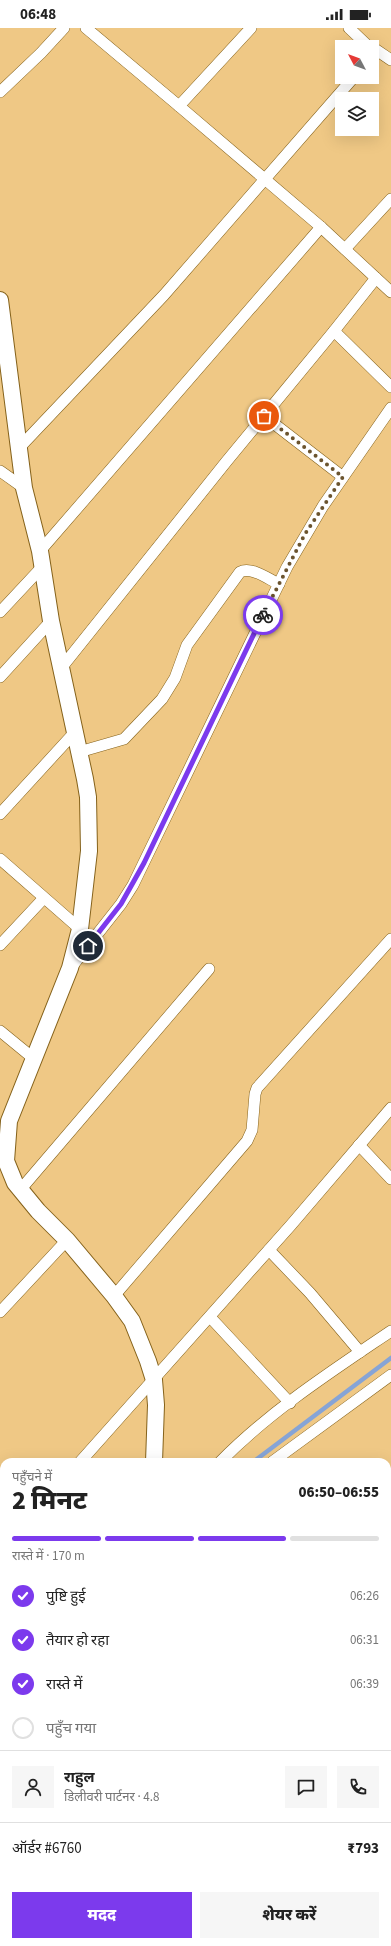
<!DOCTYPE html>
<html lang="hi">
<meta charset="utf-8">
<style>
:root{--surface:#fff;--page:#f6f6f6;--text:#222;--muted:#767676;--line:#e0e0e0;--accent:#7c3aed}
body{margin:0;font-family:"Source Sans 3","Noto Sans Devanagari",sans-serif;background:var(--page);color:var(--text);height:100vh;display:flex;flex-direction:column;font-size:15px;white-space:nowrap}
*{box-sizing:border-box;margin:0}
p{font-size:13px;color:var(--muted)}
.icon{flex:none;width:22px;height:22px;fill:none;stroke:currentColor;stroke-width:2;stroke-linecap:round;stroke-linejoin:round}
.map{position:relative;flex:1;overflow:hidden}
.side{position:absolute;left:0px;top:1430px;width:391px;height:488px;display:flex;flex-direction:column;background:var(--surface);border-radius:12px 12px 0 0;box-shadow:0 4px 16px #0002}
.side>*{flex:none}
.needle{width:26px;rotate:311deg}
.buttons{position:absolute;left:335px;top:12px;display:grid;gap:8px}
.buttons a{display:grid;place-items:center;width:44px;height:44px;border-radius:0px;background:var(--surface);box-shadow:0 4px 16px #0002;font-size:20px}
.pin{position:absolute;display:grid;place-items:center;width:34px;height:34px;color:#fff;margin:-17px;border:2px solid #fff;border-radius:50%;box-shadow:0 1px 4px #0007}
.courier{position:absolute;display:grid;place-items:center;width:40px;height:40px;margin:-20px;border:3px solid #7c3aed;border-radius:50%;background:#fff;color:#222;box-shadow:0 1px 5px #0007}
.headline em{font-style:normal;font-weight:800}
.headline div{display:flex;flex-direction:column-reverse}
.headline{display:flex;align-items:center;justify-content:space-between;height:68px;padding:0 12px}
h1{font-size:26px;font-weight:800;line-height:30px}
.bar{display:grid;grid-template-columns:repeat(4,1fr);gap:6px 4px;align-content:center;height:48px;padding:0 12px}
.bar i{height:5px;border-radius:3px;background:var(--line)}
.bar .active{background:var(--accent)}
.bar p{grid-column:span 4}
.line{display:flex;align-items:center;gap:10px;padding:0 12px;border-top:1px solid var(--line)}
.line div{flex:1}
.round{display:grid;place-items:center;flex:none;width:42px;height:42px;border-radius:0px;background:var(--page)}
ol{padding:0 12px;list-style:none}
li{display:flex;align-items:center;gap:12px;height:44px}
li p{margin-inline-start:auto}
li .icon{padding:4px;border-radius:50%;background:var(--accent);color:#fff;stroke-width:4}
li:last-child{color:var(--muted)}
li i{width:22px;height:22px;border:2px solid var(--line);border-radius:50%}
.primary-button{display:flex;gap:8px;margin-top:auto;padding:8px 12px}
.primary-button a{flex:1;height:46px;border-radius:0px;background:var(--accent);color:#fff;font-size:16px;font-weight:800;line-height:46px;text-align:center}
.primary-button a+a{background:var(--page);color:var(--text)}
.status{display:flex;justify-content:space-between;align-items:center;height:28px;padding:0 20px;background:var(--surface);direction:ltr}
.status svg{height:11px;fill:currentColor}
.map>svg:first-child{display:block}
</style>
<div class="status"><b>06:48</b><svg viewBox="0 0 49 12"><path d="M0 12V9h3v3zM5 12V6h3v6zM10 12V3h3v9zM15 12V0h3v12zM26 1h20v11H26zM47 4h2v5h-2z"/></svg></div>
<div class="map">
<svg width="391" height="1918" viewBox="0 0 391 1918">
<rect width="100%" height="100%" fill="#efc885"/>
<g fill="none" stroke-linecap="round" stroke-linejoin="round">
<g stroke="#86a4d6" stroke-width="4.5">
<polyline points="253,1434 391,1330"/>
<polyline points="0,1708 4,1704"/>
</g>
<g stroke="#85621b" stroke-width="12">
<g id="street">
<polyline points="86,0 179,78"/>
<polyline points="251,0 179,78 321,199 391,264"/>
<polyline points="349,0 369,19"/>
<polyline points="372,19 391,32"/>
<polyline points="0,64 41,25 64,0"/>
<polyline points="345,221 391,171"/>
<polyline points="334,303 391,359"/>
<polyline points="264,388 343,449"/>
<polyline points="19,420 164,267 354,49"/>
<polyline points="0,443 24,460"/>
<polyline points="40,523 321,199"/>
<polyline points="0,584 42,539"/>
<polyline points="62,639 226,434 334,303 376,250"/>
<polyline points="0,649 51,593"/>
<path d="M79,724L124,711L162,671L175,650L187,617L240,544C251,538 268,551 279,556"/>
<polyline points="0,786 75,704"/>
<polyline points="0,831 80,901"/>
<polyline points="0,917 43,871"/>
<polyline points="73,937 121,876 133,857 287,539 323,478 391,380"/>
<polyline points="0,1003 33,1030"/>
<polyline points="359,1117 391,1151"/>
<polyline points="21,1161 209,941"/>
<polyline points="269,1222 310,1265 360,1324"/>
<polyline points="114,1268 247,1113 252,1102 255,1066 257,1060 391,911"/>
<polyline points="0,1284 67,1212"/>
<polyline points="210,1289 290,1375"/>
<polyline points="80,1434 291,1197 391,1080"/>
<path d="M220,1434C270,1383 332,1343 391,1303"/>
<polyline points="272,1434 391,1347"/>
<polyline points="387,1460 391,1456"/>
<polyline points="0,1522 4,1518"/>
<polyline points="387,1546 391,1550"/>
<polyline points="0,1675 4,1670"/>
<polyline points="387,1677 391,1674"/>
<polyline points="0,1728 4,1724"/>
<polyline points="0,1763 4,1763"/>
<polyline points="0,1853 4,1853"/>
<polyline points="387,1875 391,1875"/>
<polyline points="182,1918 182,1914"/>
<polyline points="299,1918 299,1914"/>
</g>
</g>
<g stroke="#85621b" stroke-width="18">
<g id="secondary">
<polyline points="0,272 24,460 40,523 51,593 85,751 88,769 89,823 80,901 70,940 9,1093 6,1133 15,1155 38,1183 67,1212 114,1268 132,1293 148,1333 154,1352 156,1377 154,1434"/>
<polyline points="56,1914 56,1918"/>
</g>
</g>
<use href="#street" stroke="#fff" stroke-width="11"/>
<use href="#secondary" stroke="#fff" stroke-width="16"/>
</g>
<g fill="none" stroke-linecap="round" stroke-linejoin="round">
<polyline stroke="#6b542f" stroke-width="4" stroke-dasharray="0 7.2" points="263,587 305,506 343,449 264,388"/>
<polyline stroke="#7c3aed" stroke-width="5" points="88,918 121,876 144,835 263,587"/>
</g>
</svg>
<div class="buttons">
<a><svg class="needle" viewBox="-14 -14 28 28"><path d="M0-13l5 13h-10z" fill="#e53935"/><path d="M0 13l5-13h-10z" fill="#767676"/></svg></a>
<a><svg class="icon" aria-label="layers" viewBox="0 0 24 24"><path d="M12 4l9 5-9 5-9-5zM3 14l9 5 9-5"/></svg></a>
</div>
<div class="pin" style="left:264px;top:388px;background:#ea580c"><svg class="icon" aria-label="bag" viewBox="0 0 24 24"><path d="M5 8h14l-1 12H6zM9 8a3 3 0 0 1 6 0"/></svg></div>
<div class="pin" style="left:88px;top:918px;background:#1f2937"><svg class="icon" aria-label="home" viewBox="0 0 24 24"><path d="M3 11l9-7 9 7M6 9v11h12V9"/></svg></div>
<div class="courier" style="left:263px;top:587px"><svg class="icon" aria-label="bike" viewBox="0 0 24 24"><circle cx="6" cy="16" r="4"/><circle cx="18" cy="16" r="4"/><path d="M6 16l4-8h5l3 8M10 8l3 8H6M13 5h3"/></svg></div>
<section class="side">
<div class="headline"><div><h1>2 मिनट</h1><p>पहुँचने में</p></div><em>06:50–06:55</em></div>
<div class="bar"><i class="active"></i><i class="active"></i><i class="active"></i><i></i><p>रास्ते में · 170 m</p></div>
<ol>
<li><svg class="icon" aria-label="check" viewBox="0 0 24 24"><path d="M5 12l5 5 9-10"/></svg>पुष्टि हुई<p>06:26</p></li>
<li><svg class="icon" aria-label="check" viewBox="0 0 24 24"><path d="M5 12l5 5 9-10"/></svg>तैयार हो रहा<p>06:31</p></li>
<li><svg class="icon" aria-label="check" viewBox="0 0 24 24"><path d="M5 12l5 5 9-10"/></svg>रास्ते में<p>06:39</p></li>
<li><i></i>पहुँच गया</li>
</ol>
<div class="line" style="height:72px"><a class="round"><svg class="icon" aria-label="person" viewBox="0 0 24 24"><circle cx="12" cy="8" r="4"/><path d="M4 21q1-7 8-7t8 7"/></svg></a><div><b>राहुल</b><p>डिलीवरी पार्टनर · 4.8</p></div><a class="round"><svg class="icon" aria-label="chat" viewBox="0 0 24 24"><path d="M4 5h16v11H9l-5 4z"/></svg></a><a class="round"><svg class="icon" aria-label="phone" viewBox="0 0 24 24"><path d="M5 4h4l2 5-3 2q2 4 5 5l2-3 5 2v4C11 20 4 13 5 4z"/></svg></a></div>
<div class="line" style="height:52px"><div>ऑर्डर #6760</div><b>₹793</b></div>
<div class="primary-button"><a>मदद</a><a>शेयर करें</a></div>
</section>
</div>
